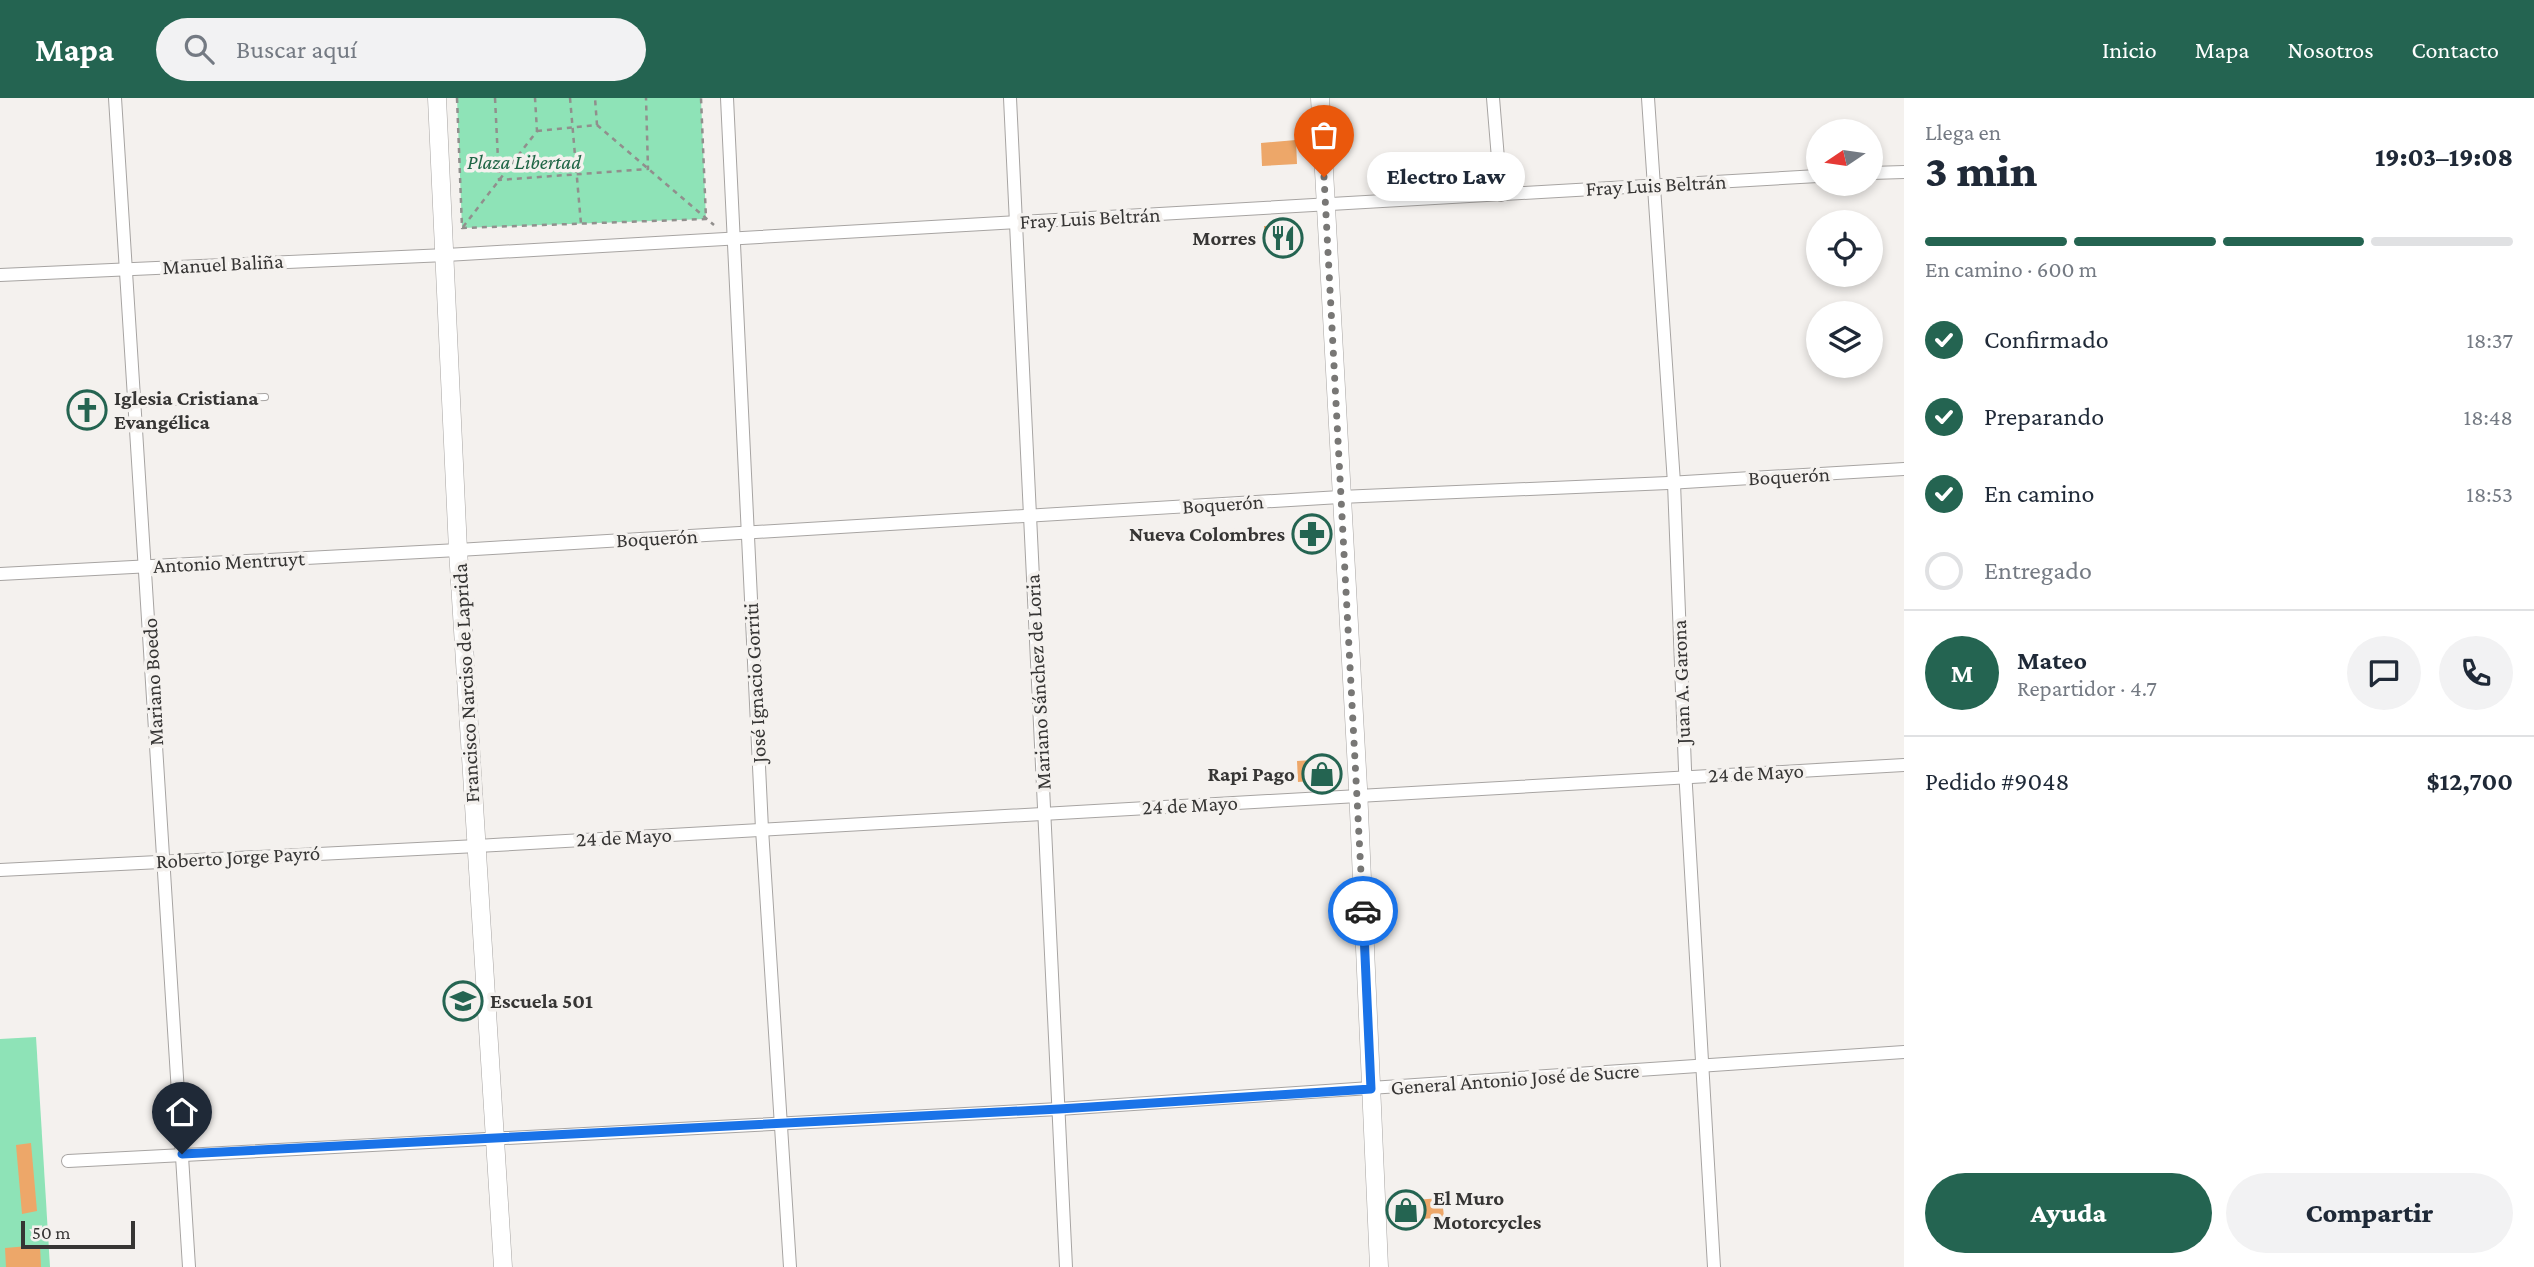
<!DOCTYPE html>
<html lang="es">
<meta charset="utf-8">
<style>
:root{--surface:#fff;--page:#f2f2f3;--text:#1f2937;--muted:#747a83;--line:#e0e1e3;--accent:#246451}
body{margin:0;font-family:"Crimson Pro",serif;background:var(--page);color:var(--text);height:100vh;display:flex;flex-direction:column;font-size:26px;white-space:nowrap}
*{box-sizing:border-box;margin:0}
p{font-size:23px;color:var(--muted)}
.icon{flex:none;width:38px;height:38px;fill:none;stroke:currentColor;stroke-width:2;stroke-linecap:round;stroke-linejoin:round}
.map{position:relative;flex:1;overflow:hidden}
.panel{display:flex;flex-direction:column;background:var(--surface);width:630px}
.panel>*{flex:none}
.needle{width:46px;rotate:257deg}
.fabs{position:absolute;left:1806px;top:21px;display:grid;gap:14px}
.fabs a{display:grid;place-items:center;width:77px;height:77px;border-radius:50%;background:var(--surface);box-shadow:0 4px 10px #0003;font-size:35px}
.scale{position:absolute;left:21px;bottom:18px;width:114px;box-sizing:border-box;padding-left:7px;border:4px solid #363534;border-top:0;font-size:19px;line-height:24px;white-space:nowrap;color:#363534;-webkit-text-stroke:5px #f4f1ee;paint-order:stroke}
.pin{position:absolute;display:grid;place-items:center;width:60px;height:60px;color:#fff;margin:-72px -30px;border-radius:50% 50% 50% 0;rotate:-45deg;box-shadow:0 0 7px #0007}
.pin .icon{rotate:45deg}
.courier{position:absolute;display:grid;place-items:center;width:70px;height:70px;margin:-35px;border:5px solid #1a73e8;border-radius:50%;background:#fff;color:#222;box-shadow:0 2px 9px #0007}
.bubble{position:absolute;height:49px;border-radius:24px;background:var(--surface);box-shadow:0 4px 10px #0003;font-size:23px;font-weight:800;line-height:49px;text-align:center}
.summary em{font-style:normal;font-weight:800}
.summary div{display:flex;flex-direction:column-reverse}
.summary{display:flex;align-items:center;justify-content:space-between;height:119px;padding:0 21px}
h1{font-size:46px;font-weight:800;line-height:52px}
.bar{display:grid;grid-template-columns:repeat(4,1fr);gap:10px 7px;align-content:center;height:84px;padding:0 21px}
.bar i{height:9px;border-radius:5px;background:var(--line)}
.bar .current{background:var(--accent)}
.bar p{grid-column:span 4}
.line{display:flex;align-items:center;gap:18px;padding:0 21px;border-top:2px solid var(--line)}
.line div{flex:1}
.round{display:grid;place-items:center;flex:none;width:74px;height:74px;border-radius:37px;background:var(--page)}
ol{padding:0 21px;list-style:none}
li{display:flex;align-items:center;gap:21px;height:77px}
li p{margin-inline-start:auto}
li .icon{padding:7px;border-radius:50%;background:var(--accent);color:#fff;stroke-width:4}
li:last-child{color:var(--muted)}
li i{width:38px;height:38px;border:4px solid var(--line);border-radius:50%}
.cta{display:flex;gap:14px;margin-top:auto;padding:14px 21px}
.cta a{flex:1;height:80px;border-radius:42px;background:var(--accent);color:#fff;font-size:28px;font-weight:800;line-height:80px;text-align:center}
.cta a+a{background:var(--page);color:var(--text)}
header{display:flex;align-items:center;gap:42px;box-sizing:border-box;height:98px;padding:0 35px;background:var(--accent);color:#fff}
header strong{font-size:33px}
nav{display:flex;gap:38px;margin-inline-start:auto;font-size:24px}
.search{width:490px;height:63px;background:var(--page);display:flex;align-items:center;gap:18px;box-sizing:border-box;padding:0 24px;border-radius:38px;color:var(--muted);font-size:26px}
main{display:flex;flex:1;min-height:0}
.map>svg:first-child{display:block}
</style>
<header>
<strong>Mapa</strong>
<div class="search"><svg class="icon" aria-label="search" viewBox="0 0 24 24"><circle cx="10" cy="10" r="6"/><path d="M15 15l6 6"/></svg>Buscar aquí</div>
<nav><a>Inicio</a><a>Mapa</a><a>Nosotros</a><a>Contacto</a></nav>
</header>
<main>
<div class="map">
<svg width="1904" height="1169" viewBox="0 0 1904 1169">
<rect width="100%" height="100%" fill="#f4f1ee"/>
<g fill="#8ee3b7">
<polygon points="457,0 701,0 706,121 462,130"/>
<polygon points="36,939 50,1169 0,1169 0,941"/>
</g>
<g fill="#eda769">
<polygon points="1296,42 1297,66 1262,68 1261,45"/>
<polygon points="1291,127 1300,135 1301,145 1265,147 1264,128"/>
<polygon points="1327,661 1328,676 1322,682 1298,684 1297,663"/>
<polygon points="31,1045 37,1113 22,1116 16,1047"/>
<polygon points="1442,1100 1444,1119 1401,1123 1399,1103"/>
<polygon points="40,1147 41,1169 6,1169 5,1150"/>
</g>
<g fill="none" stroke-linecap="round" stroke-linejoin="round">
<g stroke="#a7a4a2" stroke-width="8">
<polyline id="lane" points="135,306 265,299"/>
</g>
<g stroke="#a7a4a2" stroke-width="14">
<g id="street">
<polyline points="115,0 189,1169"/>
<polyline points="727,0 762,731 790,1169"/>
<polyline points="1010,0 1066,1169"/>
<polyline points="1493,0 1501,97"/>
<polyline points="1648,0 1674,385 1685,671 1714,1169"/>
<polyline points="1871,75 1904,74"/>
<polyline points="0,177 446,157 1818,78"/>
<polyline points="0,476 458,452 1340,399 1668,385 1904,371"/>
<polyline points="0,772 477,748 1904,667"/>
<polyline points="68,1063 1059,1011 1904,954"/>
</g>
</g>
<g stroke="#a7a4a2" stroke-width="19">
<g id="secondary">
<polyline points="437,0 458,452 503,1169"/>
<polyline points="1320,0 1358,690 1379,1169"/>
</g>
</g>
<g stroke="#918f8d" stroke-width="2.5" stroke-dasharray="5 5" stroke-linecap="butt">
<polyline points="457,0 462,130 706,121 701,0"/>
<polyline points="495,0 499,82 648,71 646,0"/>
<polyline points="570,0 581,126"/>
<polyline points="597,27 714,127"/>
<polyline points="537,33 597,27 595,0"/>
<polyline points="1828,87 1844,86"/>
<polyline points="463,129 537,33 535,0"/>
</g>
<use href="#lane" stroke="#fff" stroke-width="6"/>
<use href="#street" stroke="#fff" stroke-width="12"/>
<use href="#secondary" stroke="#fff" stroke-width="18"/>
</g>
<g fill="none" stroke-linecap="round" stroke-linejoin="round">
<polyline stroke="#787775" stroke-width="7" stroke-dasharray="0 12.6" points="1324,79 1363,813"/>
<polyline stroke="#1a73e8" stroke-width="9" points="182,1056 1059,1011 1371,991 1363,813"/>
</g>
<defs>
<g id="restaurant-ring" transform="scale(2.0125)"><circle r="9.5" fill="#f4f1ee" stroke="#246451" stroke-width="1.5"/><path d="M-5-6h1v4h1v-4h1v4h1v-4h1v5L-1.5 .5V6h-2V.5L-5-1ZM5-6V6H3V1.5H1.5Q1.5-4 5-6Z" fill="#246451"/></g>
<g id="church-ring" transform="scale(2.0125)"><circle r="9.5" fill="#f4f1ee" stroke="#246451" stroke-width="1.5"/><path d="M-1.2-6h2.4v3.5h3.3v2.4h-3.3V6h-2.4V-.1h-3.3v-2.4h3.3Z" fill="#246451"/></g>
<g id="pharmacy-ring" transform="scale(2.0125)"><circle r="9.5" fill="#f4f1ee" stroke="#246451" stroke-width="1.5"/><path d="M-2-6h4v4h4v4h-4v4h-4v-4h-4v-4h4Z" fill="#246451"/></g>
<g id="shop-ring" transform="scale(2.0125)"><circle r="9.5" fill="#f4f1ee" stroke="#246451" stroke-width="1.5"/><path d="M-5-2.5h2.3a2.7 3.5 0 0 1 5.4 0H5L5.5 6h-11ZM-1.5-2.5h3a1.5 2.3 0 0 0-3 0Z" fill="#246451"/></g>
<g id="school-ring" transform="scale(2.0125)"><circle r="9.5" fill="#f4f1ee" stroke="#246451" stroke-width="1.5"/><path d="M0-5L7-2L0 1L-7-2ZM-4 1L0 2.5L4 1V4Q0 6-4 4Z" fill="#246451"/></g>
</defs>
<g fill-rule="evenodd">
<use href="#restaurant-ring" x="1283" y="140"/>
<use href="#church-ring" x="87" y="312"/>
<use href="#pharmacy-ring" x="1312" y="436"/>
<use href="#shop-ring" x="1322" y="676"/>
<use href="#school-ring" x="463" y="903"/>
<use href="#shop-ring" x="1406" y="1112"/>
</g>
<g text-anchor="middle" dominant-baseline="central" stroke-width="7" stroke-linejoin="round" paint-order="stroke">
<g font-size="21" font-style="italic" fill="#1f6545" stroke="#f4f1ee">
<text x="524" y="64">Plaza Libertad</text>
</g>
<g font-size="21" fill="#363534" stroke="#f4f1ee">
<text transform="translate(1656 87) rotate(-3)">Fray Luis Beltrán</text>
<text transform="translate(1090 120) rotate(-3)">Fray Luis Beltrán</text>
<text transform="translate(223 166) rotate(-3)">Manuel Baliña</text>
<text transform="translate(1789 378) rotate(-3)">Boquerón</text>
<text transform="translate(1223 406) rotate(-4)">Boquerón</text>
<text transform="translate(657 440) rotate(-3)">Boquerón</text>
<text transform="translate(229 464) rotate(-3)">Antonio Mentruyt</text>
<text transform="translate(153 584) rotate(-93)">Mariano Boedo</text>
<text transform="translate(1038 584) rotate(-93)">Mariano Sánchez de Loria</text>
<text transform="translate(1681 584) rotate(-92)">Juan A. Garona</text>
<text transform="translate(466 585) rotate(-93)">Francisco Narciso de Laprida</text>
<text transform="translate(755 585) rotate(-93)">José Ignacio Gorriti</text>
<text transform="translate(1756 675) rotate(-3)">24 de Mayo</text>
<text transform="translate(1190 707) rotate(-3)">24 de Mayo</text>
<text transform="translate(624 739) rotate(-3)">24 de Mayo</text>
<text transform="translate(238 759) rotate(-3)">Roberto Jorge Payró</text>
<text transform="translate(1515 981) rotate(-4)">General Antonio José de Sucre</text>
</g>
<g font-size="21" font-weight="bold" fill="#363534" stroke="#f4f1ee" text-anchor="end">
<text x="1256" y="140">Morres</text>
<text x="114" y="300" text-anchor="start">Iglesia Cristiana<tspan x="114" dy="24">Evangélica</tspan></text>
<text x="1285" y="436">Nueva Colombres</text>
<text x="1295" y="676">Rapi Pago</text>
<text x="490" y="903" text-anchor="start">Escuela 501</text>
<text x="1433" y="1100" text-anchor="start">El Muro<tspan x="1433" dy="24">Motorcycles</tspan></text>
</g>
</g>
</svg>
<div class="fabs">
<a><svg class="needle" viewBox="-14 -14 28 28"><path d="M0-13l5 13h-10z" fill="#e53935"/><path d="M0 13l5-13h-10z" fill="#747a83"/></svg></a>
<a><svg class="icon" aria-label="locate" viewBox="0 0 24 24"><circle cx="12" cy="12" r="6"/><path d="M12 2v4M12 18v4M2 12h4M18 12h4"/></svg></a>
<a><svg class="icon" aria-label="layers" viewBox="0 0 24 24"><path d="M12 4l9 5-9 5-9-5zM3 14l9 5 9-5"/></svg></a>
</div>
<div class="scale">50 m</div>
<div class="pin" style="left:1324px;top:79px;background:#ea580c"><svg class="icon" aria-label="bag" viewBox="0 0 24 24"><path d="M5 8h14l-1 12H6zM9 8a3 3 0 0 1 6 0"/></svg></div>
<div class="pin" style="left:182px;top:1056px;background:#1f2937"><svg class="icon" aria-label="home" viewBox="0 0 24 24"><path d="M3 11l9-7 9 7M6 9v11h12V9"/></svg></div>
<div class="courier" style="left:1363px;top:813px"><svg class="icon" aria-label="car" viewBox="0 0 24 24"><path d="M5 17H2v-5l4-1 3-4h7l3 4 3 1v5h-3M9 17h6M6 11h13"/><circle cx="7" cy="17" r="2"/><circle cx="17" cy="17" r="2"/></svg></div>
<div class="bubble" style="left:1367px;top:54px;width:158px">Electro Law</div>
</div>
<section class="panel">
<div class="summary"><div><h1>3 min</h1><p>Llega en</p></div><em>19:03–19:08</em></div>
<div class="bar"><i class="current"></i><i class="current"></i><i class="current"></i><i></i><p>En camino · 600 m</p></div>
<ol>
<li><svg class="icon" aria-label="check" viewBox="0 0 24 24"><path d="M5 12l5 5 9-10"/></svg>Confirmado<p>18:37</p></li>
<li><svg class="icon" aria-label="check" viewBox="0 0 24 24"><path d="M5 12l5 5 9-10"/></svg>Preparando<p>18:48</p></li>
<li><svg class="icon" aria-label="check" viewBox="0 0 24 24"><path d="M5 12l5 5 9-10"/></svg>En camino<p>18:53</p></li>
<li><i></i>Entregado</li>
</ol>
<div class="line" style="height:126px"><b class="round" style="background:var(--accent);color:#fff">M</b><div><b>Mateo</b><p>Repartidor · 4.7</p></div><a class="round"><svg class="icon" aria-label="chat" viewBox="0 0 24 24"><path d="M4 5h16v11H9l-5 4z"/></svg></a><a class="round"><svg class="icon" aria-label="phone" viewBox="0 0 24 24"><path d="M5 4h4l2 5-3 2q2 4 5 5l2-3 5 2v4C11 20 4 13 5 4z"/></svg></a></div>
<div class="line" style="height:91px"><div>Pedido #9048</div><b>$12,700</b></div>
<div class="cta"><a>Ayuda</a><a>Compartir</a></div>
</section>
</main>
